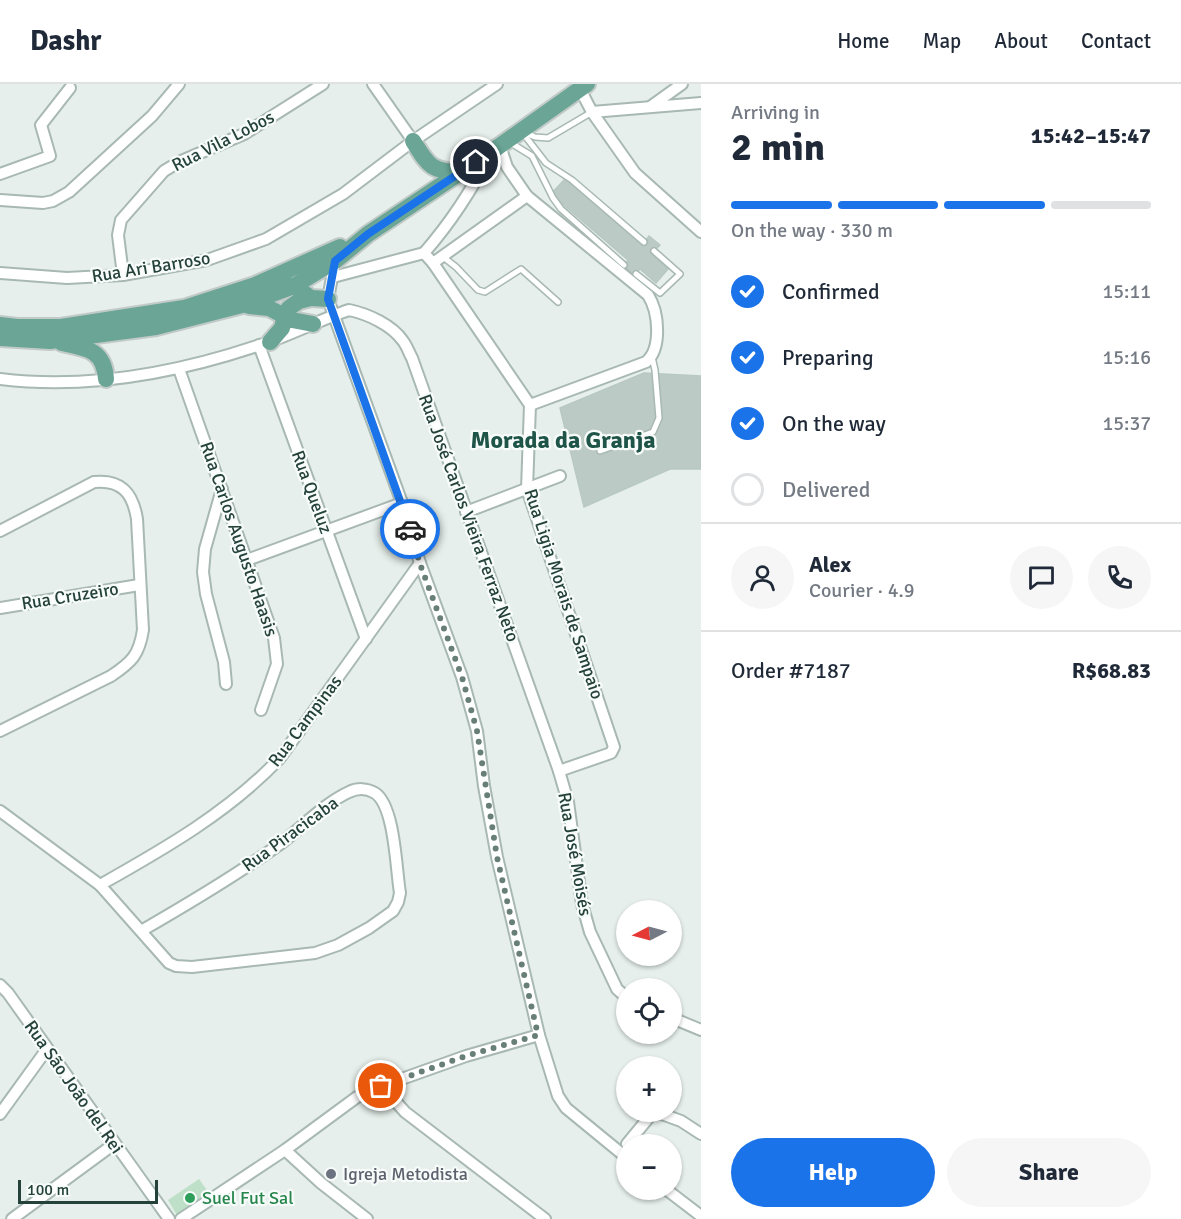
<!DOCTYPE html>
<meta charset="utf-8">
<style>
:root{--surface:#fff;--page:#f6f6f7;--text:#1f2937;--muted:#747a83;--line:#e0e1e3;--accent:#1a73e8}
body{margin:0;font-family:Signika,sans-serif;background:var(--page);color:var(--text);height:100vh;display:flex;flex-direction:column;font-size:22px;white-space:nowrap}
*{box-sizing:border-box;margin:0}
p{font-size:20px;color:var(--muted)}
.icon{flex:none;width:33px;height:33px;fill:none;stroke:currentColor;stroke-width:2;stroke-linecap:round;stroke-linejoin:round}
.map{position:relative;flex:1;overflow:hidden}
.sheet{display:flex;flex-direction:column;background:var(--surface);width:480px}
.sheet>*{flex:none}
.needle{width:39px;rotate:264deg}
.tools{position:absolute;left:616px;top:816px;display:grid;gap:12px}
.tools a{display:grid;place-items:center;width:66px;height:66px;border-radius:50%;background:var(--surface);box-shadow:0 2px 4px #0004;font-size:30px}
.scale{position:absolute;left:18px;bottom:15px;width:140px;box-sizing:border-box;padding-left:6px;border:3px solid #24423a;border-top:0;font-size:16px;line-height:21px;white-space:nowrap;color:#24423a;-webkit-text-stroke:4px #f7fbf9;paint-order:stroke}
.pin{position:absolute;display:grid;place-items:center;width:51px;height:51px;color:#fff;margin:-26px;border:3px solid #fff;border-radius:50%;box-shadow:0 2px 6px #0007}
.courier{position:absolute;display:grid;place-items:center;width:60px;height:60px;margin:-30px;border:4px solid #1a73e8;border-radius:50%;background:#fff;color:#222;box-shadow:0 2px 8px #0007}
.overview em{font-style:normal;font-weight:700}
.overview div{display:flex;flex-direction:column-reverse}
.overview{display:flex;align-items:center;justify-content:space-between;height:102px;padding:0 30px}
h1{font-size:39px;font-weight:700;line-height:45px}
.bar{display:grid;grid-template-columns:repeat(4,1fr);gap:9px 6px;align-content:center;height:72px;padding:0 30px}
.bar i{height:8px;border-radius:4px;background:var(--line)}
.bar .active{background:var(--accent)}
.bar p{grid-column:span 4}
.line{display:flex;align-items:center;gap:15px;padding:0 30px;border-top:2px solid var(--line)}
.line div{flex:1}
.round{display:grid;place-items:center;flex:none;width:63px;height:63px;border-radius:32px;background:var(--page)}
ol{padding:0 30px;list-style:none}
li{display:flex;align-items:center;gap:18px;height:66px}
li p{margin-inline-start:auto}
li .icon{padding:6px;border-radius:50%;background:var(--accent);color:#fff;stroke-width:4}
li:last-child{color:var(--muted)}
li i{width:33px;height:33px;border:3px solid var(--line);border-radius:50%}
.primary-button{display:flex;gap:12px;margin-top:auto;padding:12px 30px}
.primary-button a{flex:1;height:69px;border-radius:36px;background:var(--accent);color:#fff;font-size:24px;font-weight:700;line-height:69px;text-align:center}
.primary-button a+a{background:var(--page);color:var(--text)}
header{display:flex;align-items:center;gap:36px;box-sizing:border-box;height:84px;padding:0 30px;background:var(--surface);border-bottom:2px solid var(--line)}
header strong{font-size:28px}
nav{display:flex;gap:33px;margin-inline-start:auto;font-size:21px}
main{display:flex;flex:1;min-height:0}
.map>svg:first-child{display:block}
</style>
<header>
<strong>Dashr</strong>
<nav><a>Home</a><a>Map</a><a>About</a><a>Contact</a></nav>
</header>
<main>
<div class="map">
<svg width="701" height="1135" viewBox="0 0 701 1135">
<rect width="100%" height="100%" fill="#e6efeb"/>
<polygon fill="#bfe0c8" points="199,1095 211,1112 178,1133 168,1116"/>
<g fill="#bbcac4" stroke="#b8c9c2" stroke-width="1.5">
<polygon points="565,95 642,161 649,152 660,161 651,170 668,185 656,199 640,185 632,194 621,184 628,176 551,110"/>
<polygon points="644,289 701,292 701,385 670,385 584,423 560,324"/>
</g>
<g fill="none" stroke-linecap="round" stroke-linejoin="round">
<g stroke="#a8b8b2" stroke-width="8">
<g id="service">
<polyline points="522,48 546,79 572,96 644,158"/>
<polyline points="525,49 535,53 548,54 592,28"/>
<polyline points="511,59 532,72 553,114 561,125 624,181"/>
<polyline points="442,172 456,183 478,206 485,208 521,185 558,218"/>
<polyline points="636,190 660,209 680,190 654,167"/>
<polyline points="600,367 653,348 659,334 655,286 652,273"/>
</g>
</g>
<g stroke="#a8b8b2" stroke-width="14">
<g id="minor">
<polyline points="373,0 413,57"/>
<polyline points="580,5 592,28 635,89 701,148"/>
<polyline points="650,23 682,0"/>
<polyline points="592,28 701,19"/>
<path d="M500,62L507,83L527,112L648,211C659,228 662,265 646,278L530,321"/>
<polyline points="0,90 50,72 41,41 70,4"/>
<polyline points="0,116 43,119 53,117 69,108 152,32 179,0"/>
<polyline points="424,169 433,179 530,321 527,405 614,663 611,669 559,687"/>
<path d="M424,169C452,137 471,108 490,70"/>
<polyline points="335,177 328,215 402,419 420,479 462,593 477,647 484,702 497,773 539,951 558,1012 566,1024 627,1074"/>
<polyline points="433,179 527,112"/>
<polyline points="0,189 67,194 123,191 207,176 266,155 343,110 413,57 497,0"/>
<polyline points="123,191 118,151 121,136 164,87 179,78 244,50 323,0"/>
<polyline points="333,193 424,169"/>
<polyline points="259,261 366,555"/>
<polyline points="179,285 274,554 277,580 261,626"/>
<path d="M0,295C88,306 177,289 260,261C291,251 319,236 349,226C368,230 392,241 403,257C407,262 409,269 412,274L559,687L568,718L582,820L590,848L617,905L627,914"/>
<polyline points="222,405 205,465 203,488 206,510 224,578 226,600"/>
<polyline points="466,428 560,392"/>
<path d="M0,447L94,398C122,395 133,410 137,435L143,546C139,571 132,578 111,592L0,647"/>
<polyline points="247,476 402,419"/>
<polyline points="0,524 139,501"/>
<path d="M0,727L100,801L169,879L176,882L192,883L315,869L338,861L369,844L393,827L398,818L400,809C396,786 395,722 375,709C367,704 357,704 349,708C323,720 303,743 280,760C235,792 188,820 141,847"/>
<path d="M100,801C164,765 229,728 280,674L420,479"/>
<polyline points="0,901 8,909 169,1135"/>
<polyline points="672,934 701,946"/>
<polyline points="382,1002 405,1028 545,1135"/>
<polyline points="0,1030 47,965"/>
<polyline points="627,1060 650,1032 659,1029 681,1037 701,1050"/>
<polyline points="285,1066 321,1099 367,1135"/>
<polyline points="667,1106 701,1132"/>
<polyline points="12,1135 114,1060"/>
<polyline points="181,1135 285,1066 357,1013 382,1002 466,972 539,951"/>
</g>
</g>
<g stroke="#c2cac8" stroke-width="20">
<g id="primary">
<path d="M413,57C428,81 431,88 461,88"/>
<polyline points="285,201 294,202 311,214 328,215"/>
<polyline points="249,222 269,224 292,236 313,240"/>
<polyline points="0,241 17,243 61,243 184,224 255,201 340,163"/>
<polyline points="0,254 50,257 156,243 242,221 294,202 335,177 368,150 491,68 587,0"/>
<polyline points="270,258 282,244 285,231 289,224 299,217 311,214"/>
<path d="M62,259C87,264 104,266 106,295"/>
</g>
</g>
<use href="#service" stroke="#fff" stroke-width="5"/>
<use href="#minor" stroke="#fff" stroke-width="10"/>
<use href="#primary" stroke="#6aa596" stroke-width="16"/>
</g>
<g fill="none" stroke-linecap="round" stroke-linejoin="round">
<polyline stroke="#687f78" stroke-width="6" stroke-dasharray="0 10.8" points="381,1002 466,972 538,951 497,773 477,647 462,593 420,480 410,445"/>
<polyline stroke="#1a73e8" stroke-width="8" points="410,445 328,215 335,177 368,150 476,78"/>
</g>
<circle fill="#6b7280" stroke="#f7fbf9" stroke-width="2" cx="331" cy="1090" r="6"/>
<circle fill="#2e9e5b" stroke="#f7fbf9" stroke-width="2" cx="190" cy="1114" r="6"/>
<g text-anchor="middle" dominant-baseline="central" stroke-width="4.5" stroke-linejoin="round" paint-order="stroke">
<g font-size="18" fill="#24423a" stroke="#f7fbf9">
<text transform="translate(223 57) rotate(-27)">Rua Vila Lobos</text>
<text transform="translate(151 183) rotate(-9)">Rua Ari Barroso</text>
<text transform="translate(312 408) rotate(70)">Rua Queluz</text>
<text transform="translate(469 434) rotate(70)">Rua José Carlos Vieira Ferraz Neto</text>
<text transform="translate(239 455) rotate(71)">Rua Carlos Augusto Haasis</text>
<text transform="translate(564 510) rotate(72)">Rua Ligia Morais de Sampaio</text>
<text transform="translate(70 512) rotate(-9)">Rua Cruzeiro</text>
<text transform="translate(305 637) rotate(-53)">Rua Campinas</text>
<text transform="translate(290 750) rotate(-36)">Rua Piracicaba</text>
<text transform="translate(575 770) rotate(80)">Rua José Moisés</text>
<text transform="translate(74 1003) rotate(55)">Rua São João del Rei</text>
</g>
<g font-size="18" fill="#5b616d" stroke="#f7fbf9" text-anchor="start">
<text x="343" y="1090">Igreja Metodista</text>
</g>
<g font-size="18" fill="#27864d" stroke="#f7fbf9" text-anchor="start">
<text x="202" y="1114">Suel Fut Sal</text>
</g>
<g font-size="24" font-weight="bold" fill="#1f5548" stroke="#f7fbf9">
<text x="563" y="356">Morada da Granja</text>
</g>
</g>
</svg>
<div class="tools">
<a><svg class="needle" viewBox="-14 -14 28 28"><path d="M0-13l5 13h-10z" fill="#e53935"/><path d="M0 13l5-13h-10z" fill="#747a83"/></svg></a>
<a><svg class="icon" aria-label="locate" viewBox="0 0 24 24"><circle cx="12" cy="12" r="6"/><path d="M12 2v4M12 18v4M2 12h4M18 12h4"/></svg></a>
<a>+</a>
<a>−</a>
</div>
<div class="scale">100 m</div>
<div class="pin" style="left:381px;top:1002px;background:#ea580c"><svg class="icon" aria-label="bag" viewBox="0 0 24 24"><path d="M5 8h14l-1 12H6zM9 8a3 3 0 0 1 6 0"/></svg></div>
<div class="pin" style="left:476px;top:78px;background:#1f2937"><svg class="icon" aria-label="home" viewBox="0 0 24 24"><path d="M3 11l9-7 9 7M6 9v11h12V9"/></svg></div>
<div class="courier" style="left:410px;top:445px"><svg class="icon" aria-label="car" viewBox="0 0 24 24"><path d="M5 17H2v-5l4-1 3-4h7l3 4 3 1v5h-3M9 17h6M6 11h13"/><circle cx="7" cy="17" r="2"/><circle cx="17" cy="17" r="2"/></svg></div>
</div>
<section class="sheet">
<div class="overview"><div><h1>2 min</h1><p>Arriving in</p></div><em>15:42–15:47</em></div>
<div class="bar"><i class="active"></i><i class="active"></i><i class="active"></i><i></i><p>On the way · 330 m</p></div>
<ol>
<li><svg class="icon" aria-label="check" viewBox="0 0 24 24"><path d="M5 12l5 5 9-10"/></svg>Confirmed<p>15:11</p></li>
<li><svg class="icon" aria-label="check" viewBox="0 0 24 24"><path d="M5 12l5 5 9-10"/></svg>Preparing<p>15:16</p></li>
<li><svg class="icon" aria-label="check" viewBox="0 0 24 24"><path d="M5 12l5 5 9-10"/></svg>On the way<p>15:37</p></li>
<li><i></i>Delivered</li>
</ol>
<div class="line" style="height:108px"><a class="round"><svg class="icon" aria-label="person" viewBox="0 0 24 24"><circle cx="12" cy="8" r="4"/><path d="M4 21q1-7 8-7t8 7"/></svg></a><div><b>Alex</b><p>Courier · 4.9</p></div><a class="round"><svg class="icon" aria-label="chat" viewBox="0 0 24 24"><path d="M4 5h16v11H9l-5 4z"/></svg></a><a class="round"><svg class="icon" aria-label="phone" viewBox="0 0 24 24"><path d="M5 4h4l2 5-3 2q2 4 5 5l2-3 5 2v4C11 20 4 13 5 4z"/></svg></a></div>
<div class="line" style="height:78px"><div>Order #7187</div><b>R$68.83</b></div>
<div class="primary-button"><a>Help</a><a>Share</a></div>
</section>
</main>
